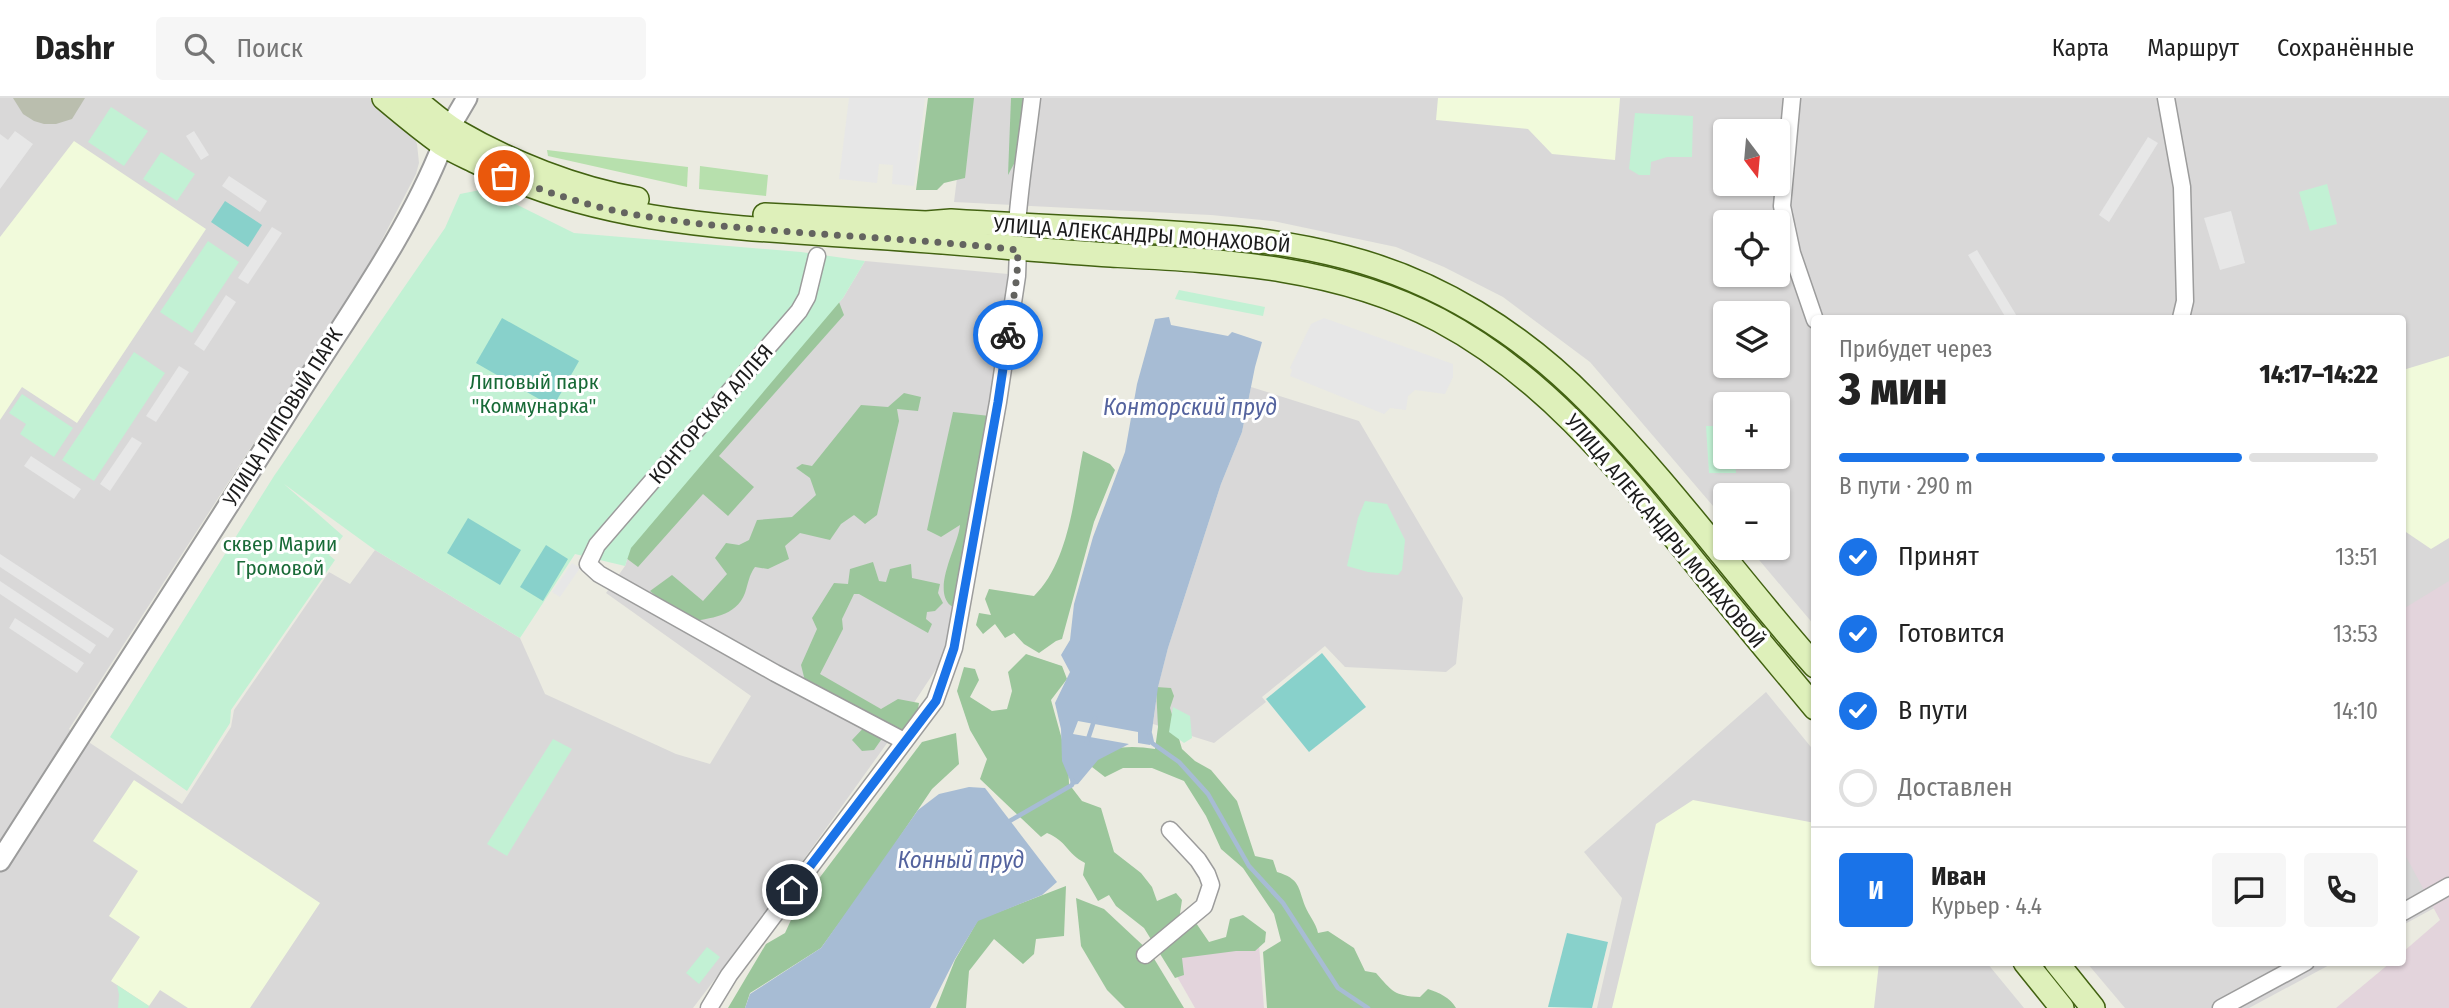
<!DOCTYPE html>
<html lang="ru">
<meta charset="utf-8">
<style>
:root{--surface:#fff;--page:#f6f6f6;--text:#222;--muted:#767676;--line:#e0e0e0;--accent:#1a73e8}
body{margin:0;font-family:"Fira Sans Condensed",sans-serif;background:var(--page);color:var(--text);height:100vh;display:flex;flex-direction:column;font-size:26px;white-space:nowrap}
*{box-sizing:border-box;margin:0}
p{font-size:23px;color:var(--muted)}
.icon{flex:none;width:38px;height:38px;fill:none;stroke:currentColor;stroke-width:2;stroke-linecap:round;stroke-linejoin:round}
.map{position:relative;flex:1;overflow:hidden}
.side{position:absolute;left:1811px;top:217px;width:595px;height:651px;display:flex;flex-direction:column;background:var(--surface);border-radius:7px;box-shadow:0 2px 5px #0004}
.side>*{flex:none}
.needle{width:46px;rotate:164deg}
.controls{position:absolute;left:1713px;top:21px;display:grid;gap:14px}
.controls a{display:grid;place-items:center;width:77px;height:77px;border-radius:7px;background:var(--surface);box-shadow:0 2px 5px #0004;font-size:35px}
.pin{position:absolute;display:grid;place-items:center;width:60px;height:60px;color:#fff;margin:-30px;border:4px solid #fff;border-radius:50%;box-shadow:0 2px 7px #0007}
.courier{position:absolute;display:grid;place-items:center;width:70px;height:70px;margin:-35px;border:5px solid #1a73e8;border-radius:50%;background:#fff;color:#222;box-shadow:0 2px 9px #0007}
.summary em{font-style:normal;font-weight:800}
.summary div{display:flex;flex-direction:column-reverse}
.summary{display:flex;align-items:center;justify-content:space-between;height:119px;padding:0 28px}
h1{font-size:46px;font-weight:800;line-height:52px}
.bar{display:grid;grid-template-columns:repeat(4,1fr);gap:10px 7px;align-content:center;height:84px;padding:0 28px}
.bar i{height:9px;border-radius:5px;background:var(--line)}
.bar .active{background:var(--accent)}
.bar p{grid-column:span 4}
.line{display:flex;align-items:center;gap:18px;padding:0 28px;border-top:2px solid var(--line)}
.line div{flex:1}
.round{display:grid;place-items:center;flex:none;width:74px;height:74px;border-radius:7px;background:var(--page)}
ol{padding:0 28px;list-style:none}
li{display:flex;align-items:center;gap:21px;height:77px}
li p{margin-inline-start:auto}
li .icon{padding:7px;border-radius:50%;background:var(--accent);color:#fff;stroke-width:4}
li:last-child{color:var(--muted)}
li i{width:38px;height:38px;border:4px solid var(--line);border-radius:50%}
header{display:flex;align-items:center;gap:42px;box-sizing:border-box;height:98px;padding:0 35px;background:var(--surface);border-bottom:2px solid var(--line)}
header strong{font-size:33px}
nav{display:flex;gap:38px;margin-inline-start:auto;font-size:24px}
.search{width:490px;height:63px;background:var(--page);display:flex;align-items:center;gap:18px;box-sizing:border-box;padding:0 24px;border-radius:7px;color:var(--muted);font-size:26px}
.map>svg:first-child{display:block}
</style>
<header>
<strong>Dashr</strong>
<div class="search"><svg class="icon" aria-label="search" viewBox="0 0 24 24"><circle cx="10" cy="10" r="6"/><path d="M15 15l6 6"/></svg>Поиск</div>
<nav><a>Карта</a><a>Маршрут</a><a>Сохранённые</a></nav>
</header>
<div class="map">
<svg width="2449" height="910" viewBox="0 0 2449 910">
<rect width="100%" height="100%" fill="#ebebe1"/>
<g fill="#d9d8d8" fill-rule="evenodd">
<polygon points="0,0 370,0 412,34 417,46 419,65 416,76 370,165 69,631 182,706 231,629 234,612 329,474 350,486 375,452 520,540 545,596 676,656 710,666 751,598 606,495 625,468 631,450 843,200 865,163 1008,176 956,541 890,641 766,814 693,910 0,910"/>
<path d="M967,0H2449V802L2403,827V220H1815V528L1749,450H1778V397H1726L1725,422L1590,264L1503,199L1444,169L1396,149L1273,123L1211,117L954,104ZM1726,33H1778V86H1726ZM1726,124H1778V177H1726ZM1726,215H1778V268H1726ZM1726,306H1778V359H1726Z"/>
<polygon points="1251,289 1359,323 1463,500 1456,566 1446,574 1345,569 1325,548 1262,599 1266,604 1214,645 1153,626 1158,588 1168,550 1221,386 1242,334"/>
<polygon points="1766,594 1815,654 1815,864 1987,865 2024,910 1597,910 1622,800 1584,754"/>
<polygon points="2087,865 2333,865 2249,910 2125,910"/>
</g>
<g fill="#e3d4dc">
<polygon points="2449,483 2449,910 2336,910 2390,865 2403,864 2403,854 2440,822 2403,753 2403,511"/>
<polygon points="1259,847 1264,910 1195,910 1167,861"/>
</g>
<g fill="#f1fadb">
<polygon points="1438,0 1620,0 1615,62 1552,56 1528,31 1436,22"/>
<polygon points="74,43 206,131 77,325 22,289 0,322 0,139"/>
<polygon points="2449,258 2449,440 2431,451 2403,432 2403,272"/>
<polygon points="134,682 320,805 250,910 188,910 160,892 149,908 111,883 140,839 109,818 138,773 93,743"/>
<polygon points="1693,702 1815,725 1815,864 1879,865 1874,910 1612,910 1656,726"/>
</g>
<polygon fill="#babeae" points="13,0 85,0 72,21 56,26 44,26 34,23 23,16"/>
<g fill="#b7e0ad">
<polygon points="547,52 688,69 687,89 548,58"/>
<polygon points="700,68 768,77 766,98 699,91"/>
</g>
<g fill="#9bc69b">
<polygon points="928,0 974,0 965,80 944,85 937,92 916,92"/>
<polygon points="1011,0 1025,0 1015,64 1008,77"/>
<polygon points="824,165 844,217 719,358 754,389 728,418 703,396 638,469 614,451"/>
<path d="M904,295L921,299L918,313L897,311L899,323L877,417L865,426L854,417L841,426L830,442L800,435L785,448L789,461L768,471L755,469C749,477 748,486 745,495C736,519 710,520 688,524L650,493L672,477L703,503L727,476L715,460L726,445L739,447L749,442L757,422L792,419L816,397L810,380L796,370L802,366L812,368L861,307L888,309Z"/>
<path d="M953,314L999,319L965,514C961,512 953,510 950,507C932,490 958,448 960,427L941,439L927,432Z"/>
<path d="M1083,353L1110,366L1115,372L1094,424L1062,541L1056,543L1039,555L1024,546L1014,535L1005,540L995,526L983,536L976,527L979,515L991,517L985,501L989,491L1034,498C1069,464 1074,399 1083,353Z"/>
<polygon points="873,464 879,483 886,484 890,471 911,466 912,480 940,486 938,495 943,505 935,513 927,514 926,521 932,526 928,535 859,496 854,496 842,521 843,531 820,576 881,611 898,601 919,605 917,618 905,637 890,629 874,652 862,653 852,642 870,623 805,583 801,567 817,531 812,520 834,485 848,486 850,471"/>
<path d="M1026,556L1062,568L1067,581L1051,602L1068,663L1069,686L1082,703L1101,710L1114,754L1141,775L1152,789L1157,803L1176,795L1182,802L1179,822H1194L1209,844L1226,839L1230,821L1243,817L1266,834L1265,844L1255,853H1236L1182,860L1184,877L1175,880L1144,830L1116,808L1109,797L1098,803L1083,777L1085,765C1066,755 1067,743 1047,735L1041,739L980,681L987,661L970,632L957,593L964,569L975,571L979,582L970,599L992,613L1007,611L1012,593L1008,574Z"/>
<path d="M1156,589L1171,590L1174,598L1170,610L1182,651L1195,663L1211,672L1237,703L1255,758L1273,762L1277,774C1300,781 1298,789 1305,808C1309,818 1316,825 1318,835L1328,833L1354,850L1365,873L1376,875C1392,893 1394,898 1420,899L1428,891C1439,895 1450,899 1456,910H1267L1263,854L1281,843L1274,816L1243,770L1221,751L1206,718L1184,683L1152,670H1123L1105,679L1092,669L1090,656C1112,649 1132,647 1155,651L1158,629Z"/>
<polygon points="956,635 959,666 932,691 874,777 821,850 750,895 745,910 728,910 766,846 785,835 796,811 922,644"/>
<polygon points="1066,788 1064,838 1036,841 1034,856 1023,866 994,841 969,873 966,910 936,910 955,862 978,822"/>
<polygon points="1076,800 1104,811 1150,854 1184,910 1125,910 1107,892 1081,848"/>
</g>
<g fill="#c2f1d4">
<polygon points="111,9 148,33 124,68 88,44"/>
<polygon points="1635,15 1693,18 1692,59 1667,59 1651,64 1650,77 1639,77 1629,71"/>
<polygon points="161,54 195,76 177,103 143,81"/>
<polygon points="2327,86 2337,126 2310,133 2299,94"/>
<polygon points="485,91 574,135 801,154 865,163 843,200 631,450 625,468 575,456 520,540 375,452 284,386 343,438 329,457 335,462 231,612 230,625 187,693 110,639 274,378 445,130 460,96"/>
<polygon points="208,143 239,164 192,235 160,214"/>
<polygon points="1179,192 1265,209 1263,218 1175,201"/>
<polygon points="134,254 165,275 94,383 62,362"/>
<polygon points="22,296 73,330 54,359 20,336 26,326 9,315"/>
<polygon points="1706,328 1725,328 1726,359 1735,359 1736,375 1709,375"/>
<polygon points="1365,403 1387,406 1405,442 1402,472 1398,477 1368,474 1347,468 1358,420"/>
<polygon points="1173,609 1190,618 1192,640 1184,645 1169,634"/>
<polygon points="553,641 572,651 507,758 487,746"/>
<polygon points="707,849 720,859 699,886 686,875"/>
<polygon points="117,887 149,908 148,910 118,910 119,897"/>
</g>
<g fill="#88d1cb">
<polygon points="225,103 262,127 248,149 211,124"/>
<polygon points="502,220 579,263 553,309 476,265"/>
<polygon points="468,420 521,452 500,487 447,455"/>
<polygon points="546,447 568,461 543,503 520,489"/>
<polygon points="1322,555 1366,609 1309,654 1266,601"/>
<polygon points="1567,835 1608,844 1592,910 1548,909"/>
</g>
<g fill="#e7e7e7">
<polygon points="849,0 925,0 914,88 892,86 893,67 879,66 877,85 839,81"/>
<polygon points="15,33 33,46 0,91 0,36 8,42"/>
<polygon points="194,33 209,57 201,62 186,38"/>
<polygon points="2148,39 2158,45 2109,124 2099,117"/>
<polygon points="229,78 267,103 260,114 222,88"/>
<polygon points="2231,113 2245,165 2220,172 2204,120"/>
<polygon points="272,129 282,135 248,186 238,180"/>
<polygon points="1977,152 2018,220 2006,220 1968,157"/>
<polygon points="226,197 236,204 204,253 194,246"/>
<polygon points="1324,220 1453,266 1453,279 1445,296 1415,292 1408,298 1406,312 1390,310 1384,316 1290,278 1292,272 1290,270 1311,226"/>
<polygon points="179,268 189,274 156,324 146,318"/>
<polygon points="132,339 142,345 110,393 100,386"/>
<polygon points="31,358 81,391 74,401 24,368"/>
<polygon points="0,456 114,531 108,540 0,469"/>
<polygon points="572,465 580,470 560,499 552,494"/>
<polygon points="0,483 96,547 90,556 0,496"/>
<polygon points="15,520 84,565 77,575 9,530"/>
</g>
<g fill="#a7bcd4">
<polygon points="1169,219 1171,227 1228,238 1232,234 1262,244 1255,269 1242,334 1221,386 1168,550 1158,589 1150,647 1138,645 1138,634 1078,623 1073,636 1129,646 1098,662 1078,686 1072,687 1062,663 1061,631 1055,605 1070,574 1061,557 1070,542 1074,506 1093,439 1125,354 1137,286 1155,221"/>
<polygon points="969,689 985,690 1057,784 1042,797 978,823 955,861 930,910 745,910 750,896 821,850 918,712 939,696"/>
</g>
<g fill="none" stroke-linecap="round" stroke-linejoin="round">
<g stroke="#a7bcd4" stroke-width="4.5">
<polyline points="1150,636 1152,645 1179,664 1208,696 1249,768 1283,805 1338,890 1368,910"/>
<polyline points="1087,644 1095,620"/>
<polyline points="1008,724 1072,687 1073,683"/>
</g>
<g stroke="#9c9c9c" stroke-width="19">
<g id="minor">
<polyline points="1792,0 1782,108 1792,155 1815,222"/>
<polyline points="2166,0 2182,89 2185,203 2181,220"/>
<path d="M1017,127C1020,84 1027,43 1032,0"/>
<polyline points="817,158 807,199 799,213 597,447 588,466 599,476 775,575 904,643"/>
<polyline points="2403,814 2449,788"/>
<polyline points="1145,857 1204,808 1211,787 1207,776 1198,762 1170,732"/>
<polyline points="709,910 729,877 935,603 954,550 998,304 1017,178 1018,152"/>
<polyline points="2221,910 2306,864"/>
</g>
</g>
<g stroke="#9c9c9c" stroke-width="23">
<g id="tertiary">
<polyline points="450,29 467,0"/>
<path d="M0,763C100,606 202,451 300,294C350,214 408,135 443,46"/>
</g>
</g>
<g stroke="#426211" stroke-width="26">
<g id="secondary">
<path d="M384,0C403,16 422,32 442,46C453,53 467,59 479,65C600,127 740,130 872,139C952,144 1031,152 1111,157C1223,163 1337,168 1439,222C1541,276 1612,363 1684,451C1727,505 1771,557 1815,610"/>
<path d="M413,0C427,11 441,24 456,33C509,64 577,91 637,101"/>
<path d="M765,117L926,125L951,123C1014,127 1077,130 1141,133C1210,137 1278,141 1345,159C1438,183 1521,235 1588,303C1670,385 1738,481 1815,568"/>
<polyline points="2025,864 2062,910"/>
<polyline points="2056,864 2093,910"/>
</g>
</g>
<use href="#minor" stroke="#fff" stroke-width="16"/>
<use href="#tertiary" stroke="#fff" stroke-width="19"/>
<use href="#secondary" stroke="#def0ba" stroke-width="23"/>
</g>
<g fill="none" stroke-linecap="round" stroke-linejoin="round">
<path stroke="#646460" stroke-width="7" stroke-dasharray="0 12.6" d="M504,78C542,92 581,106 621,114C682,126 744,130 806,135C877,140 948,144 1018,152L1017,178L1008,237"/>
<polyline stroke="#1a73e8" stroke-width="9" points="792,792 936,603 954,550 998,304 1008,237"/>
</g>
<g text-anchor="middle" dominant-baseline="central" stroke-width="6" stroke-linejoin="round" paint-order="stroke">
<g font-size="21" fill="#1b1b1b" stroke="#fff">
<text transform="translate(1142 137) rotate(4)">УЛИЦА АЛЕКСАНДРЫ МОНАХОВОЙ</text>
<text transform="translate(711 316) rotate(-49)">КОНТОРСКАЯ АЛЛЕЯ</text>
<text transform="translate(283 319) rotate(-58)">УЛИЦА ЛИПОВЫЙ ПАРК</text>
<text transform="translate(1665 433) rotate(50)">УЛИЦА АЛЕКСАНДРЫ МОНАХОВОЙ</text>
</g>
<g font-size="21" fill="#186a37" stroke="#fff">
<text x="534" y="284">Липовый парк<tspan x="534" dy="24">"Коммунарка"</tspan></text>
<text x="280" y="446">сквер Марии<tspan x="280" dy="24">Громовой</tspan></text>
</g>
<g font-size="23" font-style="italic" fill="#54639e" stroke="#fff">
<text x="1190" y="309">Конторский пруд</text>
<text x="961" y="762">Конный пруд</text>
</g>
</g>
</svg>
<div class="controls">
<a><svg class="needle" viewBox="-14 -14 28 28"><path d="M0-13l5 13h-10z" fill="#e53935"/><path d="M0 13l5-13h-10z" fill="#767676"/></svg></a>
<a><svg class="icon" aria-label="locate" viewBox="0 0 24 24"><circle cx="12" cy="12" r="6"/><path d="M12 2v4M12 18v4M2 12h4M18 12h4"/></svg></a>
<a><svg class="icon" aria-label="layers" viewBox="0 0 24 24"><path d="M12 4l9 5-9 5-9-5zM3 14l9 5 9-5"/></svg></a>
<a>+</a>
<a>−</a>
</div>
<div class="pin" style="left:504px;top:78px;background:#ea580c"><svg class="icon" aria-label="bag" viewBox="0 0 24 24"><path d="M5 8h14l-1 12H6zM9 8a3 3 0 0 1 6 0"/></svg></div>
<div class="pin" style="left:792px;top:792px;background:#1f2937"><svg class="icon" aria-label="home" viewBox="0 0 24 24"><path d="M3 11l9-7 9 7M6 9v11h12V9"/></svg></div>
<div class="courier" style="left:1008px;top:237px"><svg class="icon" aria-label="bike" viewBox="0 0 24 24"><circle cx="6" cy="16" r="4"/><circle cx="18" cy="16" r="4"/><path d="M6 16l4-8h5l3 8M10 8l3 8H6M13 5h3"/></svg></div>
<section class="side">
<div class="summary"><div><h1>3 мин</h1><p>Прибудет через</p></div><em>14:17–14:22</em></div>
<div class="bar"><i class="active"></i><i class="active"></i><i class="active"></i><i></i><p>В пути · 290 m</p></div>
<ol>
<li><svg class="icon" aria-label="check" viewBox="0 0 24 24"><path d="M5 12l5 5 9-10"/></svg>Принят<p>13:51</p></li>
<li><svg class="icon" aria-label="check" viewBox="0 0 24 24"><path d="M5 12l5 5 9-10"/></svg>Готовится<p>13:53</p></li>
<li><svg class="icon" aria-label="check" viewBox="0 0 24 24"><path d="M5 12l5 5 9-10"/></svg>В пути<p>14:10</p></li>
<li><i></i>Доставлен</li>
</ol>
<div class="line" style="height:126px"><b class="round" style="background:var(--accent);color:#fff">И</b><div><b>Иван</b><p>Курьер · 4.4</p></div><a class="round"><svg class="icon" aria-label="chat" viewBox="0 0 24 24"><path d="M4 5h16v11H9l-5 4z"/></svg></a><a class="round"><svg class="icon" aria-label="phone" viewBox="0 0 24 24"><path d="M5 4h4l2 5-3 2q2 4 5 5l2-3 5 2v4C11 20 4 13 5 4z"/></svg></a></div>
</section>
</div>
